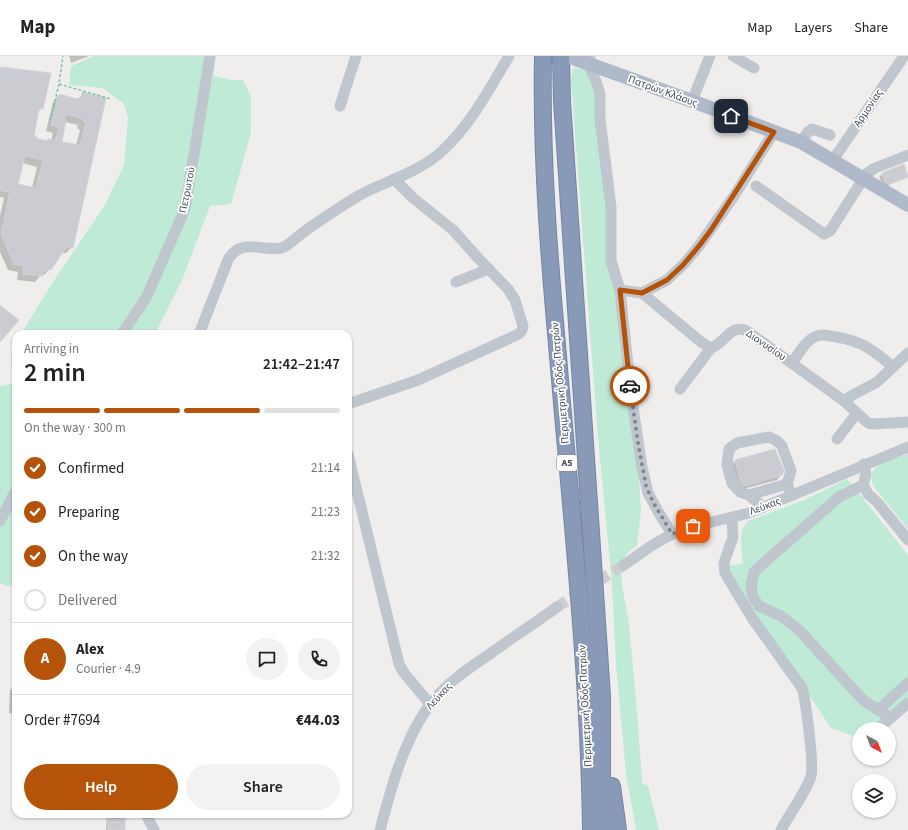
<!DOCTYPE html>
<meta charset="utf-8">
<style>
:root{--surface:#fff;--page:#f2f2f2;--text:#222;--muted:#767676;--line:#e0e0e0;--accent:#b45309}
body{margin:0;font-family:"Source Sans 3",sans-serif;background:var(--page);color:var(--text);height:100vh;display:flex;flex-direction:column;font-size:15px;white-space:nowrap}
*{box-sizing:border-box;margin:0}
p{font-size:13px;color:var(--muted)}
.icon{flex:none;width:22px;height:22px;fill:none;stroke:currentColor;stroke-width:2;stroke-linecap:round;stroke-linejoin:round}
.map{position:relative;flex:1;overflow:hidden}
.drawer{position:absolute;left:12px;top:274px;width:340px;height:488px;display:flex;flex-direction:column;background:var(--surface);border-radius:12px;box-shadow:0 1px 3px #0004}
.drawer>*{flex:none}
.needle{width:26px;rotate:138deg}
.buttons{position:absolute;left:852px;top:666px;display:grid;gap:8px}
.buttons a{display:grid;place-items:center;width:44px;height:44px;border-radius:50%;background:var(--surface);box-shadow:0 1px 3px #0004;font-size:20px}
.pin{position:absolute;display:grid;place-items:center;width:34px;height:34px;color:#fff;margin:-17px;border-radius:8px;box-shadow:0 2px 6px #0006}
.courier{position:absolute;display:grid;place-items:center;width:40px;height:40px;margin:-20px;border:3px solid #b45309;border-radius:50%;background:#fff;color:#222;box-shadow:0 1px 5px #0007}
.head em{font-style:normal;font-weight:600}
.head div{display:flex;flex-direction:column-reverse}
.head{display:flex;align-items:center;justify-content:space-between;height:68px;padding:0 12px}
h1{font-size:26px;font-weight:600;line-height:30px}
.bar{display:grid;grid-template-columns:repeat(4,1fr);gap:6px 4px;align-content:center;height:48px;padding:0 12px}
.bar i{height:5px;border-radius:3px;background:var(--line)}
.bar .on{background:var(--accent)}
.bar p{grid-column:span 4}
.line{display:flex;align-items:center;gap:10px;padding:0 12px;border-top:1px solid var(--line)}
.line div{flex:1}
.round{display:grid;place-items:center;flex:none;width:42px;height:42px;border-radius:21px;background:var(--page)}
ol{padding:0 12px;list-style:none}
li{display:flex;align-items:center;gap:12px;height:44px}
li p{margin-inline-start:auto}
li .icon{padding:4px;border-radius:50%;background:var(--accent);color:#fff;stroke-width:4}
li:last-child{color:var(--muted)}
li i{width:22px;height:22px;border:2px solid var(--line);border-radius:50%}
.primary-button{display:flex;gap:8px;margin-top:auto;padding:8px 12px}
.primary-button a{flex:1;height:46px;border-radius:24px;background:var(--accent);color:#fff;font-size:16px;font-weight:600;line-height:46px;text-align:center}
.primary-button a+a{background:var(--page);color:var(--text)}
header{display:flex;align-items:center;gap:24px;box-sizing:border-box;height:56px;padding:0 20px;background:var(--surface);border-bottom:1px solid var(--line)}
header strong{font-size:19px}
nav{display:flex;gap:22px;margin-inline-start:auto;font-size:14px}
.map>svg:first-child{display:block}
</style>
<header>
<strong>Map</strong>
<nav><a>Map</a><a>Layers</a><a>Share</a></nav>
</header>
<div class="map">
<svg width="908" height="774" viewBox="0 0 908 774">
<rect width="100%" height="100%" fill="#f0eeed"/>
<g fill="#bfead5">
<polygon points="94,0 216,0 213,20 232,24 243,24 251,41 251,77 231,148 210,150 182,224 155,278 21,278 51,229 105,149 124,109 128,62 124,48 103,32 69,29 71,10"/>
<path d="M573,12L588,14L596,36L607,144V194L615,235L637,394L641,455L637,490C630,493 624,501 622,508C619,525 627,551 629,569C634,621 639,674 642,727L648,730L659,774H636L626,718L616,609L612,528L598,381L571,24Z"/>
<polygon points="16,289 16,530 6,530 0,527 0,330 13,328 15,319 11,304"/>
<path d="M908,398V473L874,431C862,408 892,404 908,398Z"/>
<path d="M847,423L855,432L908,499V641L870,673H859V681L847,678L831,672L753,555L728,513V510L743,507C742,494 737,475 748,465L802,445Z"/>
</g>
<g fill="#0003" fill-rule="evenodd">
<polygon points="69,0 89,0 71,7"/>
<path d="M0,12L42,52L37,57L33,80L35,83L47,86L51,85L53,77L46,75L53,46L59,39L77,44L83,38L104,43L72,191L66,197H61L51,212L44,219L40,220L35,226L17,224L18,216L8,214L0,196V160L4,142L0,141ZM65,66L78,69L77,72L80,74L76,89L61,87ZM22,107L37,111L32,132L17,129Z"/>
<polygon points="882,118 907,120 904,123 886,130 883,129 879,121"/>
<polygon points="775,395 781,419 777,424 739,434 730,410 735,405"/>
<polygon points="13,631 16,631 16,657 9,657 10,634"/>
<polygon points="107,758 122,758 124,774 106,774"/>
</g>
<g fill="#caccd2" stroke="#d2d3d8" fill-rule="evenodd">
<path d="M0,11L51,17L43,53L39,52L34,80H37L36,82L47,85L48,83L55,85L59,71L51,69L59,38L81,44L82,36L106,42L73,192L66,191L52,213L43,215L42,220L23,218L24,210L14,208L1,178L10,136L0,134V54L2,46L0,45ZM66,58L84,63L83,65L86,67L80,89L62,86L66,64L64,63ZM25,100L43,104L36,132L18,128Z"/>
<polygon points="904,108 908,121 889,128 885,126 882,117"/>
<polygon points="0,249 19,264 0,286"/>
<polygon points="775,393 784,415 782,419 744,430 741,426 735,404"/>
<rect x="108" y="759" width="17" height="15"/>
</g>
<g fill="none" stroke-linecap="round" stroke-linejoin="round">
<polyline stroke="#cececf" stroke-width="11" stroke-dasharray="11 5.5" stroke-linecap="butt" points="557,551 624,509"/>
<g stroke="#7585a3" stroke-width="18">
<g id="highway">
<path d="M543,0C541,100 549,200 558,300C571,457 589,616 591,774"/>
<polyline points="561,0 562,45 602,640 602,733 604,774"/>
<polyline points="612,730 618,774"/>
</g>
</g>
<g stroke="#7bc4aa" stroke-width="1.5" stroke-dasharray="3 2" stroke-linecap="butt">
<polyline points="59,28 111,43"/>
<polyline points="50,65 59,28 63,0"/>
</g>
<g stroke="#bfc6ce" stroke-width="11">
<polyline points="590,0 588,8 596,25 600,38 600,63 611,151 611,205 620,234 631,338 642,411 648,437 659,457 672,478"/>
<polyline points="733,0 754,12"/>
<polyline points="692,45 710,0"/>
<polyline points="340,50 356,0"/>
<polyline points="801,86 808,76 812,73 830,79"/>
<polyline points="833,104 904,0"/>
<polyline points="756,130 824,178 830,175 867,117 875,112 908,99"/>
<polyline points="456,226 489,213"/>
<path d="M620,234L642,237L701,286L711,292C724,288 731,267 747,275L844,345L868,367L873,368L908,366"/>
<polyline points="642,237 667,224 683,209 699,190 734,140 774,76"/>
<polyline points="122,278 147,240 185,153 210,0"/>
<path d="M199,278L228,204C242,178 269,200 286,190C292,186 298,180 305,175C322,163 340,151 358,140C385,125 418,117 441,96C470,70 489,34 509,0"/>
<path d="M792,307C800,296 808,279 823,279C857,283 868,289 893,311"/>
<polyline points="680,333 711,292"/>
<polyline points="844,345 851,340 877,326 908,297"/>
<polyline points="348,348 418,324 519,278 522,274 523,270 515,244 508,233 478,202 453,174 413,142 394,123"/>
<polyline points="837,383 857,357"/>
<polyline points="348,398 399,608 404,617 430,648"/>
<polyline points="864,408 866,418 863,429 868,438 877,446 908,484"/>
<polyline points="863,429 839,441 766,505 754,516 751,530 753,541 759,550 781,560 799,574 864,645 891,662"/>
<polyline points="749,439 787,428"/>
<polyline points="763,451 749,439 740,436 732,427 727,409 729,393 737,387 769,381 777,385 782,390 791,415 787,428 792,439"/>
<path d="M732,462L733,481L724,507L725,517L752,562L802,632C806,645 814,708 811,720C806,736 789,759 781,774"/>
<polyline points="0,465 16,434"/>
<polyline points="624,509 651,490 672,478 687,472 749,457 908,391"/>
<polyline points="878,654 908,627"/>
<polyline points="879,672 908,647"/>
<polyline points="146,758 154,774"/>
<path d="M380,774C391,732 405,679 433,645C448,626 468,613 487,600C510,583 534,568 557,551"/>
</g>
<polyline stroke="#afb9ca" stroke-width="14" points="567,0 692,45 801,86 908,149"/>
<use href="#highway" stroke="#899ab8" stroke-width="16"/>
</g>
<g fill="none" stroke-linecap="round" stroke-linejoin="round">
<polyline stroke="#82868d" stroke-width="4" stroke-dasharray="0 7.2" points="630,330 638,387 646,430 653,446 672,478 693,470"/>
<polyline stroke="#b45309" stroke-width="5" points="630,330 620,234 642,237 667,224 683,209 699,190 711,174 774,76 731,60"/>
</g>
<g text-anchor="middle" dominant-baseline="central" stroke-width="3.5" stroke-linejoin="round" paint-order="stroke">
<rect fill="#fff" stroke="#7e838b" stroke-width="1" x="557" y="399" width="20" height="16" rx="3"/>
<g font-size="10" font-weight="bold" fill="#474e59">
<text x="567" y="407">Α5</text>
</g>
<g font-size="11" fill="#474e59" stroke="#fff">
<text transform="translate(663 35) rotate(20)">Πατρών Κλάους</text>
<text transform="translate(868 52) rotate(-56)">Αρμονίας</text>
<text transform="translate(187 134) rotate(-79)">Πετρωτού</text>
<text transform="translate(766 289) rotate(35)">Διονυσίου</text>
<text transform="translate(560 327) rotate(-95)">Περιμετρική Οδός Πατρών</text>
<text transform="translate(765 450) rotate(-21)">Λεύκας</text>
<text transform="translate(439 640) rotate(-48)">Λεύκας</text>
<text transform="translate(585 650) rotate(-93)">Περιμετρική Οδός Πατρών</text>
</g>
</g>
</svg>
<div class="buttons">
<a><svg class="needle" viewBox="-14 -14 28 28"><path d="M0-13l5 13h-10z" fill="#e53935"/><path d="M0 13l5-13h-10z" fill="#767676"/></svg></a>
<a><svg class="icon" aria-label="layers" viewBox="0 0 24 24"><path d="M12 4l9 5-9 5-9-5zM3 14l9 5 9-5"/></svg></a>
</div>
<div class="pin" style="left:693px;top:470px;background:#ea580c"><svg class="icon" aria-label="bag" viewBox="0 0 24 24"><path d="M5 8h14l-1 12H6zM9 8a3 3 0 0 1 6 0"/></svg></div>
<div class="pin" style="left:731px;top:60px;background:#1f2937"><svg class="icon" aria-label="home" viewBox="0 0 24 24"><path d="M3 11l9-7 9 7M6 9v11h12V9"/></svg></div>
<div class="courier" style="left:630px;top:330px"><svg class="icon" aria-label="car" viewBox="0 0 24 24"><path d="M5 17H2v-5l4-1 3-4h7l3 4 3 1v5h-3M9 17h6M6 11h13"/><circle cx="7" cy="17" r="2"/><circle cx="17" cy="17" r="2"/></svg></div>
<section class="drawer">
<div class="head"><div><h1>2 min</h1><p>Arriving in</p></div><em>21:42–21:47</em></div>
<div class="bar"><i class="on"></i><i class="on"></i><i class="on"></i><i></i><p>On the way · 300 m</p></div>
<ol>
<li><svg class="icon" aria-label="check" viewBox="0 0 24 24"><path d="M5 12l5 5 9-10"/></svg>Confirmed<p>21:14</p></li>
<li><svg class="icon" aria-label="check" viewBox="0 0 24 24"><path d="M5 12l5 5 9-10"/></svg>Preparing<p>21:23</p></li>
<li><svg class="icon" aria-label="check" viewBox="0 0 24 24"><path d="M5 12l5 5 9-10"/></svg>On the way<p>21:32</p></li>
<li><i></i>Delivered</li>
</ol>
<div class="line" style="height:72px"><b class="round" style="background:var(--accent);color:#fff">A</b><div><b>Alex</b><p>Courier · 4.9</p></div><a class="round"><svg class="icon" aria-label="chat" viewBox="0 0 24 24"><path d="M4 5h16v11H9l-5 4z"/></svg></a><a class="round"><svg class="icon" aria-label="phone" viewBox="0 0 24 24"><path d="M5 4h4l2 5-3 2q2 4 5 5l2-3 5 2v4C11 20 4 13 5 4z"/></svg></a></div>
<div class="line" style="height:52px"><div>Order #7694</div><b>€44.03</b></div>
<div class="primary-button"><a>Help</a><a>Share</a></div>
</section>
</div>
